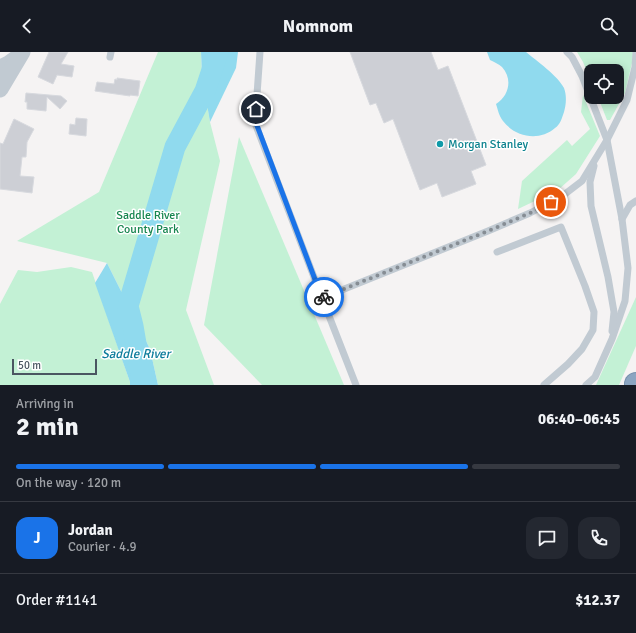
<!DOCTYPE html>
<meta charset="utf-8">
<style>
:root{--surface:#171b24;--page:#242831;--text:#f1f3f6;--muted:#9ea1a6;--line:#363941;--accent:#1a73e8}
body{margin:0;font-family:Signika,sans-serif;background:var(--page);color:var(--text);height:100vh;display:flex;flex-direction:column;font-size:15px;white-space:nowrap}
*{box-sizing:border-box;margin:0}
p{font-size:13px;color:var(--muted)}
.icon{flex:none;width:22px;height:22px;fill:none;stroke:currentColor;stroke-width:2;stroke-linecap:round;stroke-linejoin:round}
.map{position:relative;height:333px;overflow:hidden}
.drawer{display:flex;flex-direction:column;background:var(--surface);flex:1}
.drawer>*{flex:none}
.tools{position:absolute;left:584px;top:12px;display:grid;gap:8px}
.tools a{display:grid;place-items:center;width:40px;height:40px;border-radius:8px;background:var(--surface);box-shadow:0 2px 10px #0003;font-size:20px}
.scale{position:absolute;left:12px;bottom:10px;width:85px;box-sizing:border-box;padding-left:4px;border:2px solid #4a5661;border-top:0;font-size:11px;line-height:14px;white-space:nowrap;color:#4a5661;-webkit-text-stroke:3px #fff;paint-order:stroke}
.pin{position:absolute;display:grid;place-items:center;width:34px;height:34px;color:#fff;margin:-17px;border:2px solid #fff;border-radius:50%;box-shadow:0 1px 4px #0007}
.courier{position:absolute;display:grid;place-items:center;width:40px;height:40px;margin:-20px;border:3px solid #1a73e8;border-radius:50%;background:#fff;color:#222;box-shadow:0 1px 5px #0007}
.summary em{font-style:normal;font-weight:700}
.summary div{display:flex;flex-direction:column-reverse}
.summary{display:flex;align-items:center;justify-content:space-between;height:68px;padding:0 16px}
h1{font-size:26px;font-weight:700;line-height:30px}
.bar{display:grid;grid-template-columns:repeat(4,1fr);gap:6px 4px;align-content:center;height:48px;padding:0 16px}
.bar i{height:5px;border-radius:3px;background:var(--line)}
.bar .active{background:var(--accent)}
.bar p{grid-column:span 4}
.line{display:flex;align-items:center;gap:10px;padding:0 16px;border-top:1px solid var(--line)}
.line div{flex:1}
.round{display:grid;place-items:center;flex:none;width:42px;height:42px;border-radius:12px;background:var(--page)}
header{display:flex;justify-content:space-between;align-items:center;height:52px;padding:0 16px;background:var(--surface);font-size:18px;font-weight:700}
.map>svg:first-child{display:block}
</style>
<header><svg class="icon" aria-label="back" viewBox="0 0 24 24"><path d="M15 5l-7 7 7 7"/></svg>Nomnom<svg class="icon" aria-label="search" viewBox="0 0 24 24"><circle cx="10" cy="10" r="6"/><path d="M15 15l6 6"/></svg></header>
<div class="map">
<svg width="636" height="333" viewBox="0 0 636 333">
<rect width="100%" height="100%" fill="#f5f3f3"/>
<g fill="#c3f1d5">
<polygon points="158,0 201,0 202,23 210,70 220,109 186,258 214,333 158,333 150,297 107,211 17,189 99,140"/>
<polygon points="577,0 633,0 632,11 625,41 610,68 607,68 598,45 617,45 617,19 591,19 591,29 583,10"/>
<polygon points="583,43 600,84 576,122 558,138 518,157 522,129 567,88 572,94 590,77 581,60"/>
<polygon points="239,85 344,333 262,333 204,273"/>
<polygon points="71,215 92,220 130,330 130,333 0,333 0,252 18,218 37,220"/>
<polygon points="636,245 636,294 619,333 596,333"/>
</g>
<g fill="#90daee">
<polygon points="201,0 238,0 236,16 210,70 202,23"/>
<path d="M487,0H526C537,9 558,24 564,36C567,44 566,53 564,60C562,66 560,73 555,76C539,90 515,85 503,69C499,64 498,58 496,52C509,44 513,27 502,15C499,12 494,10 490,8Z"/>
<polygon points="107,211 150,297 158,333 130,333 130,330 95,231"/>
</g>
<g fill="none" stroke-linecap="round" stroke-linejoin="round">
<polyline stroke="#90daee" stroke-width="21" points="143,333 133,274 128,254 175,95 205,39 218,0"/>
</g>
<g fill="#cdcfd5" stroke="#d7d9de">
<polygon points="49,0 68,0 61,12 74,14 72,25 57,23 53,32 38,25"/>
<polygon points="350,0 431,0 438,18 448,14 486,113 471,119 476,132 442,145 437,131 420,138 393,67 384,71 376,51 370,53"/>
<polygon points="117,26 140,29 138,44 130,43 130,44 95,39 97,30 114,32 115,27 117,28"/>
<polygon points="26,41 61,44 67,49 60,57 47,45 46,59 27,57 27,50 25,50"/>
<polygon points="76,66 87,67 86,84 69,82 70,72 75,73"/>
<polygon points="14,67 34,77 27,90 26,105 22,105 20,124 34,125 32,141 0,137 0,91 3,92"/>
</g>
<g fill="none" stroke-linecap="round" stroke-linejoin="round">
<g stroke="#7690ad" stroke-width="24">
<polyline id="motorway" points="636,333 636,332"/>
</g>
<g stroke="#c1cad2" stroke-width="7">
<polyline points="260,0 255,71 322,246 356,333"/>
<polyline points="567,0 572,5 582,24 607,88 622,167 628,216 625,249 612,287 595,325 586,333"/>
<polyline points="110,5 111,0"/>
<polyline points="594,114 590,130 591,154 608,225 614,260 612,279"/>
<polyline points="622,167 630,153 636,149"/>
<polyline points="497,200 561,175 585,234 594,260 593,278 582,297 568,312 544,333"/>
<polyline points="322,246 488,179 530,161 561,145 582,129 607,88 627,48 635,15 636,0"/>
</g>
<polyline stroke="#c1cad2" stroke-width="13" points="0,14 8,10 19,2"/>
<polyline stroke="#c1cad2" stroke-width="17" points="0,37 22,0"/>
<use href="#motorway" stroke="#8ba5c1" stroke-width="22"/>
</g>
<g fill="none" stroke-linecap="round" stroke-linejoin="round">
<polyline stroke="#868d94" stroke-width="4" stroke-dasharray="0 7.2" points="324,245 488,179 530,161 551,150"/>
<polyline stroke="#1a73e8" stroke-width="5" points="256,57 256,71 322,246 324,245"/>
</g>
<circle fill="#0f9aa8" stroke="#fff" stroke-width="1.5" cx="440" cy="92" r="4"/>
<g text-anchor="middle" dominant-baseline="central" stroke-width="3" stroke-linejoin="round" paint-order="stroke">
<g font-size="12" fill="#0d838f" stroke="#fff" text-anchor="start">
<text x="448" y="92">Morgan Stanley</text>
</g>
<g font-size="12" fill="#17864f" stroke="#fff">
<text x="148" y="163">Saddle River<tspan x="148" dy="14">County Park</tspan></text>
</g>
<g font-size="13" font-style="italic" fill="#0c7c9b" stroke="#fff">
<text x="136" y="302">Saddle River</text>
</g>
</g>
</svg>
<div class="tools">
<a><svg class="icon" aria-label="locate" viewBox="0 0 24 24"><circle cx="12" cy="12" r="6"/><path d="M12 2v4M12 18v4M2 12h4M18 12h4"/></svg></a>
</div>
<div class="scale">50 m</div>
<div class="pin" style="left:551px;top:150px;background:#ea580c"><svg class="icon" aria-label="bag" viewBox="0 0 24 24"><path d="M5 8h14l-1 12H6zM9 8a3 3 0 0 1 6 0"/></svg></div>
<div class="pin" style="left:256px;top:57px;background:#1f2937"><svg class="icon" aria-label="home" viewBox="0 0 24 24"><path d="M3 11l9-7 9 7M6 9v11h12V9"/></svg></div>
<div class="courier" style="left:324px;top:245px"><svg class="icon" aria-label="bike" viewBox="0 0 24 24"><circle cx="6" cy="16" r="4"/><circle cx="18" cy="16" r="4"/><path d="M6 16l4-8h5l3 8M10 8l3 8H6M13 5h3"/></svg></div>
</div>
<section class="drawer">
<div class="summary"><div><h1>2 min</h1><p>Arriving in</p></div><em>06:40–06:45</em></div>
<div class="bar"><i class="active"></i><i class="active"></i><i class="active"></i><i></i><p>On the way · 120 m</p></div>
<div class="line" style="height:72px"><b class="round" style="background:var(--accent);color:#fff">J</b><div><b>Jordan</b><p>Courier · 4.9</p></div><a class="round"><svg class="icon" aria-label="chat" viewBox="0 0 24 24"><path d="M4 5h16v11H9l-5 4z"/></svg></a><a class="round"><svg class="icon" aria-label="phone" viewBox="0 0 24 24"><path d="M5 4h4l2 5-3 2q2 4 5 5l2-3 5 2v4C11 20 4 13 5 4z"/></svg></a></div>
<div class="line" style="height:52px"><div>Order #1141</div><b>$12.37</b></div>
</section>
